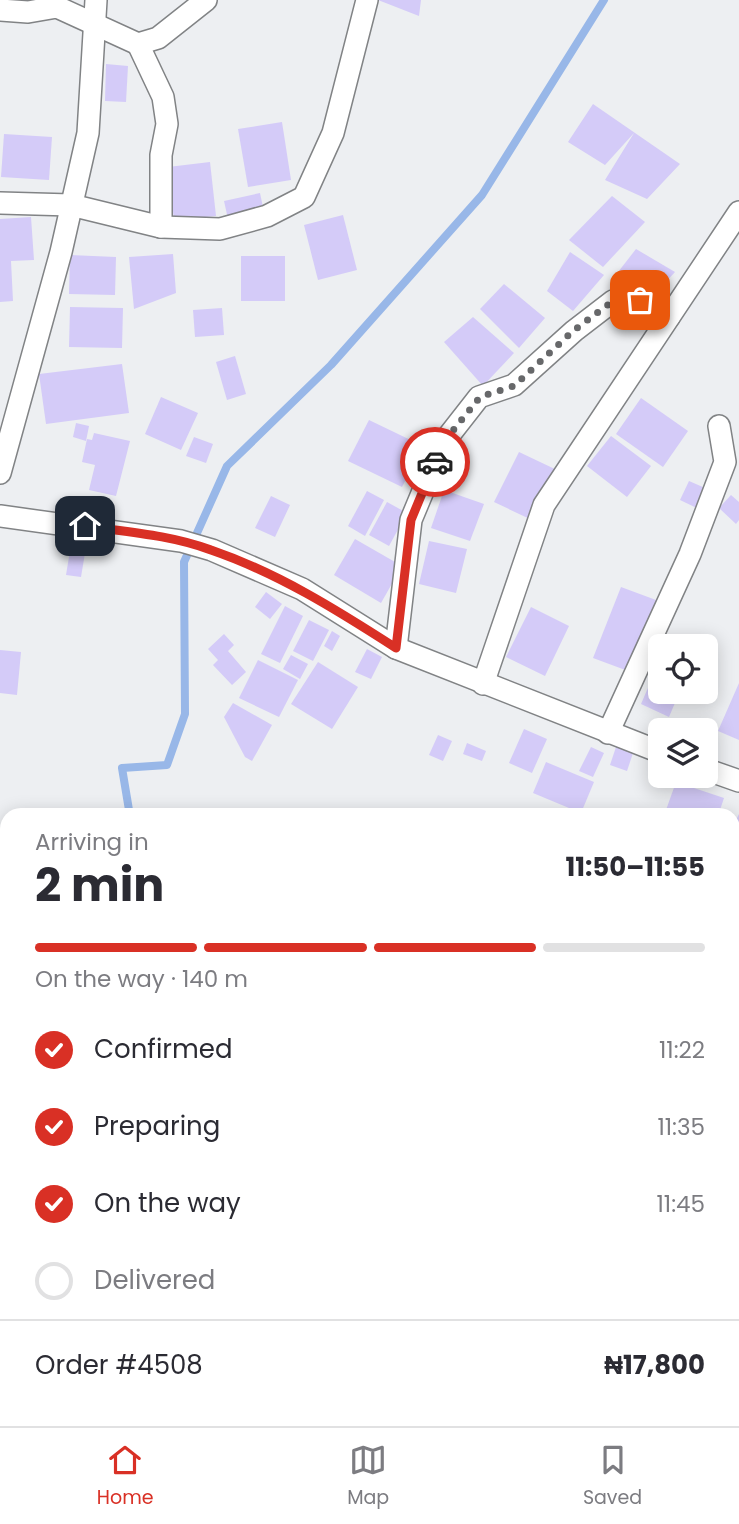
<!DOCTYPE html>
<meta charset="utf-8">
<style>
:root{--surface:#fff;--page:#f7f7f7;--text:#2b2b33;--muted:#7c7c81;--line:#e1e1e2;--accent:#d93025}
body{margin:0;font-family:Poppins,sans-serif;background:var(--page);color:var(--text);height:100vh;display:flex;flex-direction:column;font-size:26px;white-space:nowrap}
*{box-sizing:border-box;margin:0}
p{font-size:23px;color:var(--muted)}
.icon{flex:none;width:38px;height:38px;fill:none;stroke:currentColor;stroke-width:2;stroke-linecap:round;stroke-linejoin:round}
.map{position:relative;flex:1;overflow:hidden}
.drawer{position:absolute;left:0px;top:808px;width:740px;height:618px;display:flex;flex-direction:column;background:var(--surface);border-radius:21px 21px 0 0;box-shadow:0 4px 18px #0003}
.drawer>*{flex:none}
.tools{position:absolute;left:648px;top:634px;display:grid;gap:14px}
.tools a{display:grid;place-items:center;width:70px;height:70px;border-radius:10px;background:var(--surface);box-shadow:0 4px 18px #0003;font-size:35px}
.pin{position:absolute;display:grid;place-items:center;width:60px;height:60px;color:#fff;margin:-30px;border-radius:14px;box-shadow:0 4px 10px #0006}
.courier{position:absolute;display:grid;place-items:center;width:70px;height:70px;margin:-35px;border:5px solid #d93025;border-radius:50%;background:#fff;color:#222;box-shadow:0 2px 9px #0007}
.summary em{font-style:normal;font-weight:700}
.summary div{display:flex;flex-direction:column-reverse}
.summary{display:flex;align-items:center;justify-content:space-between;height:119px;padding:0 35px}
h1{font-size:46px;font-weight:700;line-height:52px}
.bar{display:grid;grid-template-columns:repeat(4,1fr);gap:10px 7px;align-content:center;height:84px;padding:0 35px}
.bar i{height:9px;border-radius:5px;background:var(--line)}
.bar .on{background:var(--accent)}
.bar p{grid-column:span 4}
.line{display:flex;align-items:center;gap:18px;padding:0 35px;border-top:2px solid var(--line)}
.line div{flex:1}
ol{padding:0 35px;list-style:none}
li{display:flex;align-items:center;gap:21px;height:77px}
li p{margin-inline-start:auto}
li .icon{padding:7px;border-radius:50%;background:var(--accent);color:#fff;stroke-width:4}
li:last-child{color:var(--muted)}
li i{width:38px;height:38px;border:4px solid var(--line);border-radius:50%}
.tabs{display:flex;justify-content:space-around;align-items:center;height:98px;border-top:2px solid var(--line);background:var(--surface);font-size:19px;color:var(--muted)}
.tabs a{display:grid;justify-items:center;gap:4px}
.tabs .on{color:var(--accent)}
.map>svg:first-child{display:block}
</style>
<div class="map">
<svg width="739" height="1426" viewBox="0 0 739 1426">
<rect width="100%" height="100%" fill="#edeff2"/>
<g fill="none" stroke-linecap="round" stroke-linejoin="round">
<g stroke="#98b7e8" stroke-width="8">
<polyline points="130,816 122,768 167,765 185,714 184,562 227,466 331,365 482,195 604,0"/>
<polyline points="0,890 7,891"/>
<polyline points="733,1039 739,1041"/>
</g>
</g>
<g fill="#d4cbf8">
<polygon points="378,0 421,0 419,16"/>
<polygon points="106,64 128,66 126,102 105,101"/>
<polygon points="593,104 680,164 647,199 605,180 634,133 605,165 568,142"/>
<polygon points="282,122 291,180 248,187 238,129"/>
<polygon points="4,134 52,137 49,180 1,177"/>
<polygon points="210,162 216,216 174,220 168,167"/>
<polygon points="260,193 264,212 228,219 224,201"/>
<polygon points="612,196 645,222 603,267 569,240"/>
<polygon points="343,215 357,270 318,280 304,225"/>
<polygon points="31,217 34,260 11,261 13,301 0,302 0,219"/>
<polygon points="636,249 675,272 652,297 615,276"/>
<polygon points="570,252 604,275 573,311 547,291"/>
<polygon points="173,254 176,293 134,309 129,257"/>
<polygon points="70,255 116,257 115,295 69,294"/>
<rect x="241" y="256" width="44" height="45"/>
<polygon points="504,284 545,318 519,348 480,309"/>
<polygon points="70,307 123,308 122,348 69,347"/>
<polygon points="222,308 224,335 195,337 193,310"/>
<polygon points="473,317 514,353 483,386 444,342"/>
<polygon points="235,356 246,394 227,400 216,362"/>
<polygon points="122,364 129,413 46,424 39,374"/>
<polygon points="161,397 198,413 181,450 145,434"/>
<polygon points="641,398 688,431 663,467 616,434"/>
<polygon points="369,420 423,446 402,487 348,461"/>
<polygon points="76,423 89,426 86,441 73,437"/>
<polygon points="94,433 130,441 116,496 89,490 95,465 82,462 87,439 92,440"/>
<polygon points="611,436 651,466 627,497 587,466"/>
<polygon points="194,437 213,444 206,463 186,456"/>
<polygon points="519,452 559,471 534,521 494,502"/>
<polygon points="689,481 712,491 703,511 680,500"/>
<polygon points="444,490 484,504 470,541 431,528"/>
<polygon points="367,491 384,500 365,536 348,526"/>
<polygon points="731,495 739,502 739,520 736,524 719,508"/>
<polygon points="271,496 290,505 275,537 255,528"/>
<polygon points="387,502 407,513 389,546 369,535"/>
<polygon points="355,539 402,566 381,603 334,575"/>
<polygon points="429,541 467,549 456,593 419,584"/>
<polygon points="70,551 85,553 81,577 66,575"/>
<polygon points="621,587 656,600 628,671 593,658"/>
<polygon points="266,592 282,604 270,619 255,607"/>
<polygon points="285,606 303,616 280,663 261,654"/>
<polygon points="531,607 569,626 545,676 506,657"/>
<polygon points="309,620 329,630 313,661 293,651"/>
<polygon points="332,631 340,636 332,651 324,646"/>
<polygon points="224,634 234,645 228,651 246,672 232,685 213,665 218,660 208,649"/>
<polygon points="367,649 382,657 371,679 355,672"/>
<polygon points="0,650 21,652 17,695 0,693"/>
<polygon points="291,655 308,664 300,679 283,669"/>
<polygon points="258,660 298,680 279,717 239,698"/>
<polygon points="318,662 358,687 332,729 291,704"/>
<polygon points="657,667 660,668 660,691 680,691 669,717 641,704"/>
<polygon points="739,683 739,740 718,731"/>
<polygon points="233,703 272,725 252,761 245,757 224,717"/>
<polygon points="524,729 547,739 532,773 509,763"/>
<polygon points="438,735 452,741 443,761 429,755"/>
<polygon points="467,743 486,751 482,761 463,754"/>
<polygon points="617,744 634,750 627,771 610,765"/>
<polygon points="591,747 604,753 593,777 579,771"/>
<polygon points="546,762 594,782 581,813 533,793"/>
<polygon points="676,782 724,798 718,816 681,816 666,810"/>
<polygon points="739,814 739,871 733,868 733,826"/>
<polygon points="7,1161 7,1208 0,1199 0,1166"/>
<polygon points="147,1419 191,1419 202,1426 143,1426"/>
<polygon points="673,1419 705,1419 696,1426 678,1426"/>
</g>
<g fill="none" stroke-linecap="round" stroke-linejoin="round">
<g stroke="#818385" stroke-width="24">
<g id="minor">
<polyline points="0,10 28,12 57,7 138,44 158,38 206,0"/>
<polyline points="138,44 163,97 167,124 161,155 161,227"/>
<polyline points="0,203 71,205 161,227 220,229 267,216 304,197 333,133 367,0"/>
<polyline points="0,473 61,252 88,133 96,0"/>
<polyline points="0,516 181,541 212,550 302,589 396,648 660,752"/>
<polyline points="396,648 411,520 443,443 479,397 514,385 574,331 613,301 640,300 669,317"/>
<polyline points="483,684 544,505 739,212"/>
<polyline points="608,733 690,554 725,462 719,426"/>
<polyline points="705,769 739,781"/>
<polyline points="733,1270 733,1269"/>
<polyline points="588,1426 594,1419"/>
</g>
</g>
<use href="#minor" stroke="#fff" stroke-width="21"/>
</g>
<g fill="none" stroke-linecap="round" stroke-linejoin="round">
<polyline stroke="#67686a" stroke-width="7" stroke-dasharray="0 12.6" points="435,462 443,443 480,397 514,386 573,331 613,301 640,300"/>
<path stroke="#d93025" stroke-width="9" d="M85,526C127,532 171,535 211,550C278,573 337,610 396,648L411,520L435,462"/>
</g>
</svg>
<div class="tools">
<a><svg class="icon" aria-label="locate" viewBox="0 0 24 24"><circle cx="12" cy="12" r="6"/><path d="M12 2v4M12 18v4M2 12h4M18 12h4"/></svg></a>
<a><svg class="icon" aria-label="layers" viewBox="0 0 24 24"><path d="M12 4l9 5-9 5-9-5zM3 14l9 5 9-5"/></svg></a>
</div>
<div class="pin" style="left:640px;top:300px;background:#ea580c"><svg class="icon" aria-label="bag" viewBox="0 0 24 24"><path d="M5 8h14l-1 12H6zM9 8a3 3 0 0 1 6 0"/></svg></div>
<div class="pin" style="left:85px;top:526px;background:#1f2937"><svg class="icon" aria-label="home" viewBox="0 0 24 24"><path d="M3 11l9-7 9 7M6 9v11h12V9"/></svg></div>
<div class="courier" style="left:435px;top:462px"><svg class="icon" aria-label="car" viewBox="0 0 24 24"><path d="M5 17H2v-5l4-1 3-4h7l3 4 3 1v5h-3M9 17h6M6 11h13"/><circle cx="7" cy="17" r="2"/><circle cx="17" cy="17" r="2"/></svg></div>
<section class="drawer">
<div class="summary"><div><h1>2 min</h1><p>Arriving in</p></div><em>11:50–11:55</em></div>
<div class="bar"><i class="on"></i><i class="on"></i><i class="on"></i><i></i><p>On the way · 140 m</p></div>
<ol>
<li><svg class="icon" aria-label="check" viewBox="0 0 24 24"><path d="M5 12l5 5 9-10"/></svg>Confirmed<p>11:22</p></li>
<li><svg class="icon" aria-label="check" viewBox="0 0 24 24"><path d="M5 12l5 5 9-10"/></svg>Preparing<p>11:35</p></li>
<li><svg class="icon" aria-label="check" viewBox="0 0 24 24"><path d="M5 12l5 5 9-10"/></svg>On the way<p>11:45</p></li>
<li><i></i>Delivered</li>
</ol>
<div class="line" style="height:91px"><div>Order #4508</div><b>₦17,800</b></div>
</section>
</div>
<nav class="tabs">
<a class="on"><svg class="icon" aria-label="home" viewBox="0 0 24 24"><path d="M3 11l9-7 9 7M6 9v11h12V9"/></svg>Home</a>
<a><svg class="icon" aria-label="map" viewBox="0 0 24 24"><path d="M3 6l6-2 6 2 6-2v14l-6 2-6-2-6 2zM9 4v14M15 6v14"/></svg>Map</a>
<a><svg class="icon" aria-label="saved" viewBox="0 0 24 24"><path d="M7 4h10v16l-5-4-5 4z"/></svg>Saved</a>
</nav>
